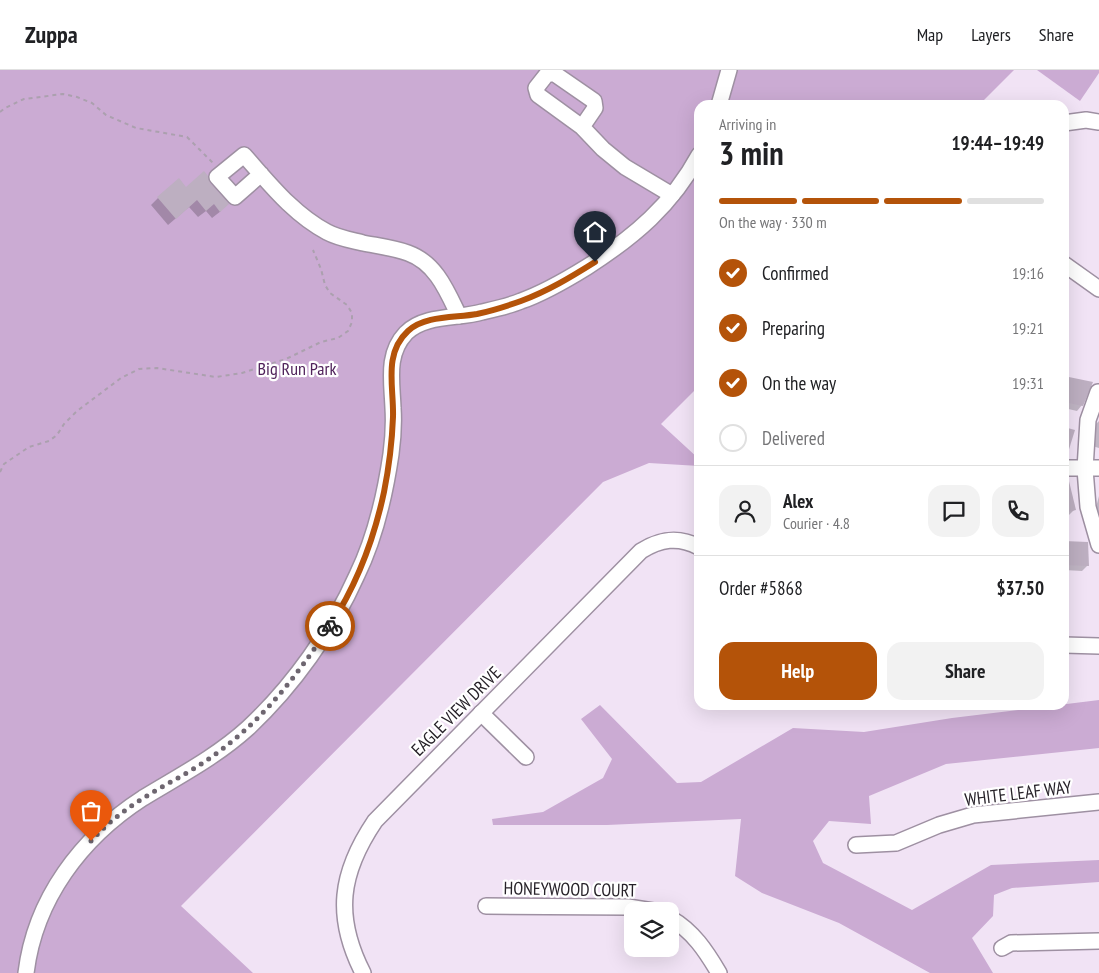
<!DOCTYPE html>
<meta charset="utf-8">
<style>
:root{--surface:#fff;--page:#f2f2f2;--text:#202124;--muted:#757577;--line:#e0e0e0;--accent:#b45309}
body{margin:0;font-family:"PT Sans Narrow",sans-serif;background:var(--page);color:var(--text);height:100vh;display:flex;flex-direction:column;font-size:19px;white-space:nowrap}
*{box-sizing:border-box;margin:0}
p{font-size:16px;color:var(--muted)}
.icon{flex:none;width:28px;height:28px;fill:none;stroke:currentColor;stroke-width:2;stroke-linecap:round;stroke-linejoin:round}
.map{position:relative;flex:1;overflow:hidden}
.side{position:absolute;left:694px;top:30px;width:375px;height:610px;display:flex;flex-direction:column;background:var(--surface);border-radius:15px;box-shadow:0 5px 20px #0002}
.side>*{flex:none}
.fabs{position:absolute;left:624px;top:832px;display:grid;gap:10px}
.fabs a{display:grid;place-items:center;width:55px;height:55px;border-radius:10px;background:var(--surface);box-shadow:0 5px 20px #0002;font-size:25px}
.pin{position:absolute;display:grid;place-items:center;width:42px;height:42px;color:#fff;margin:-51px -21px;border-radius:50% 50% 50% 0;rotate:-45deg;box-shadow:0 0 5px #0007}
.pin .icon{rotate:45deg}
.courier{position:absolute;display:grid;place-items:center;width:50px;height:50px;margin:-25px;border:4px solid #b45309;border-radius:50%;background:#fff;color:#222;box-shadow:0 1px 6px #0007}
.summary em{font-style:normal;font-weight:700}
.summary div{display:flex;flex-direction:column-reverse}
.summary{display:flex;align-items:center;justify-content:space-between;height:85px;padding:0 25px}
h1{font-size:32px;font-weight:700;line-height:38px}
.bar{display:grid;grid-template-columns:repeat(4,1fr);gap:8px 5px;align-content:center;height:60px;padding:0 25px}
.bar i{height:6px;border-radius:4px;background:var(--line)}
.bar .selected{background:var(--accent)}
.bar p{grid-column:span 4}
.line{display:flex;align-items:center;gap:12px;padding:0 25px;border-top:1px solid var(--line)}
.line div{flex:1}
.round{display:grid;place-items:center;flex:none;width:52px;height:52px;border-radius:15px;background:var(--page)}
ol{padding:0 25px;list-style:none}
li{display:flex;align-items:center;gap:15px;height:55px}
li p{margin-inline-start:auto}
li .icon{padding:5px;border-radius:50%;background:var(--accent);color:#fff;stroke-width:4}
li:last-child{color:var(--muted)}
li i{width:28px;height:28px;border:2px solid var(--line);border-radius:50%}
.button{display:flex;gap:10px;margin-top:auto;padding:10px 25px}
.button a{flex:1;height:58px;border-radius:15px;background:var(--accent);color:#fff;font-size:20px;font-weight:700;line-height:58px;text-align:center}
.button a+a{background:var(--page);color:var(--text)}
header{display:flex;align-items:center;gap:30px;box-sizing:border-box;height:70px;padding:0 25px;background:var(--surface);border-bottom:1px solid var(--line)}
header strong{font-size:24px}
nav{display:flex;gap:28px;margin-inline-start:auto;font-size:18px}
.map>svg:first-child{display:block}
</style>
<header>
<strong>Zuppa</strong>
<nav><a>Map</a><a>Layers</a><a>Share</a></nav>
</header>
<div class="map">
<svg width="1099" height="903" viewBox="0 0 1099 903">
<rect width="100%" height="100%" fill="#f1e3f5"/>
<g fill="#cbabd3">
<polygon points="0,0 1014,0 979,35 699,35 699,316 661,354 699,389 699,396 649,393 603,412 181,836 253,903 0,903"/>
<polygon points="1037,0 1099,0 1099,3 1080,31"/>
<polygon points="1099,630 1099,678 946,694 869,726 871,754 829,751 813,771 823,793 912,840 991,795 1099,790 1099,812 1012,818 994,825 993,846 972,868 993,903 930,903 839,853 762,823 735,806 741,749 607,755 493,755 492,749 543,742 603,708 612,689 581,649 600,635 677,713 701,712 793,658 864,662 952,648"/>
</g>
<g fill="#0003">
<polygon points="209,114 221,141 212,148 206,141 198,147 189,137 168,155 151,135 158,128 186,119"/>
<polygon points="1064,307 1091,313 1082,335 1077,341 1064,338"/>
<polygon points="1099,351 1099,378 1092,376 1096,354"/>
<polygon points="1069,419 1074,440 1069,445 1064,447 1064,421"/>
<polygon points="1099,426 1099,451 1094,445"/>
<polygon points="1064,472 1087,473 1088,495 1082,501 1064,500"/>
</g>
<g fill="#bdafc1">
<polygon points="204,101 208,106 210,113 229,134 220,142 214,134 206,141 197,130 176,149 157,127 179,108 186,117"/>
<polygon points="1064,306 1093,312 1083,336 1064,332"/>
<polygon points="1064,357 1075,360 1066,389 1064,388"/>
<polygon points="1064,407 1068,407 1076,440 1064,443"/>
<polygon points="1064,471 1088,472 1089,496 1064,495"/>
</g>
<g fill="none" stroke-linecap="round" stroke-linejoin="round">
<g stroke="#9e90a2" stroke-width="18">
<g id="minor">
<polyline points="719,35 729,0"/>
<polyline points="1064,53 1086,50 1099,52"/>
<polyline points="582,57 595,38 594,31 555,4 547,4 536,18 538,25 582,57 603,79 625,97 672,125"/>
<path d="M261,104L235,127L217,107L244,85C269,113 293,144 327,162C338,168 351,170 363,173C378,176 394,178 408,183C436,193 447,221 459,246"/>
<polyline points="1064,194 1099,219"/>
<polyline points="1098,322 1088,350 1085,399 1088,437 1099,475"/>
<polyline points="1064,398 1099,398"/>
<polyline points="1064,575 1099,576"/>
<polyline points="481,643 526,687"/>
<polyline points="856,775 896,773 939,755 973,745 1099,732"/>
<polyline points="486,836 628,837 653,841"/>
<path d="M670,848C693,861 706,881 719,903"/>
<polyline points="1002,878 1011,873 1099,871"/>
<path d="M26,903C35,829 81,768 143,728C179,706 216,687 248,658C293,616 332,561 357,505C375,468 385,425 391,384C393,369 394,353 393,338C392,311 386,284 406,263C425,244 459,249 482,242C495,239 509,236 521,231C544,223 566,210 587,197C634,167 672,135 699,85"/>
<path d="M363,903C334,846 340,803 375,751L641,481C660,469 678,466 699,477"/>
</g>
</g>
<g stroke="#aba0ae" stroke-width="2" stroke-dasharray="4 4" stroke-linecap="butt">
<polyline points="0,42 5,38 24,29 63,24 77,27 92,33 106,45 136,58 187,67 213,93"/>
<polyline points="0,402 4,394 29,377 49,371 57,365 64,354 77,341 121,308 139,299 157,298 216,307 242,303 286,289 321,272 338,268 348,261 352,252 352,243 347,235 330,223 325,215 321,199 313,180"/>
</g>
<use href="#minor" stroke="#fff" stroke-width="15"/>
</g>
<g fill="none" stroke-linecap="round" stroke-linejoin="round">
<path stroke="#6e6670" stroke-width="5" stroke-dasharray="0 9" d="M91,771C98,764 105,756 113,750C143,724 181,709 213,686C264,649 295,608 330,556"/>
<path stroke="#b45309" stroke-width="6" d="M330,556C356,516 374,469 384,422C389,397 392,373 393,347C394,317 383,284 408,261C425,245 456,248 477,244C491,241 507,236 521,231C548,221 571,207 595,192"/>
</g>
<g text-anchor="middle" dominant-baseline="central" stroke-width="4.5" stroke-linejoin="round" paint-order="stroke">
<g font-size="18" fill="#50235b" stroke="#fff">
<text x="297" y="298">Big Run Park</text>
</g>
<g font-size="18" fill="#272229" stroke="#fff">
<text transform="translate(456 641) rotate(-45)">EAGLE VIEW DRIVE</text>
<text transform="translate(1018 723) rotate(-7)">WHITE LEAF WAY</text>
<text transform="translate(570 819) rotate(1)">HONEYWOOD COURT</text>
</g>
</g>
</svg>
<div class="fabs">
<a><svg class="icon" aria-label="layers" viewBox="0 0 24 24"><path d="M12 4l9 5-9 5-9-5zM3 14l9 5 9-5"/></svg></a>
</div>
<div class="pin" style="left:91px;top:771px;background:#ea580c"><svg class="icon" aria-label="bag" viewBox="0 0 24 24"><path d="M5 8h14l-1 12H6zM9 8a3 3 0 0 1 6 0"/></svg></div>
<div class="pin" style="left:595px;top:192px;background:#1f2937"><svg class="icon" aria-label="home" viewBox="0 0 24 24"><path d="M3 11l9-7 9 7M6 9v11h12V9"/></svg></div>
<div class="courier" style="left:330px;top:556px"><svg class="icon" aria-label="bike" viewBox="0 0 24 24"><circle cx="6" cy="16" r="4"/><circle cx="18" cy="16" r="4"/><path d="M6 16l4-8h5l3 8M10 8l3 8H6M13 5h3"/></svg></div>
<section class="side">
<div class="summary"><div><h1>3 min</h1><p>Arriving in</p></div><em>19:44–19:49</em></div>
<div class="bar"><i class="selected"></i><i class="selected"></i><i class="selected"></i><i></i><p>On the way · 330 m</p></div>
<ol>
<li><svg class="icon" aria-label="check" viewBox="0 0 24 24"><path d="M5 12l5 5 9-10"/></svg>Confirmed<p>19:16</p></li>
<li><svg class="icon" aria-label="check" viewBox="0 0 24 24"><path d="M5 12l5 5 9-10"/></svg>Preparing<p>19:21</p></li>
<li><svg class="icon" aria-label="check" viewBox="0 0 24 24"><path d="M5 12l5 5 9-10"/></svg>On the way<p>19:31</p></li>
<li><i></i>Delivered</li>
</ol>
<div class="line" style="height:90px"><a class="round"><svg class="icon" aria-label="person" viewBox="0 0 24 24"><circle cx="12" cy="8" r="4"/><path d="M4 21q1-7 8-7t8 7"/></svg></a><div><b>Alex</b><p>Courier · 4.8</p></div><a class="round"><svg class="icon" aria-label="chat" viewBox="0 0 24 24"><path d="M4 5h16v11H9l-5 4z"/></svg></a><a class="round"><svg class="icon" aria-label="phone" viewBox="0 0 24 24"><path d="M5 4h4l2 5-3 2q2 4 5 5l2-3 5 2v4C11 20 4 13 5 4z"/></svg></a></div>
<div class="line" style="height:65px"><div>Order #5868</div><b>$37.50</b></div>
<div class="button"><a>Help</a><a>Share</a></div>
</section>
</div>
